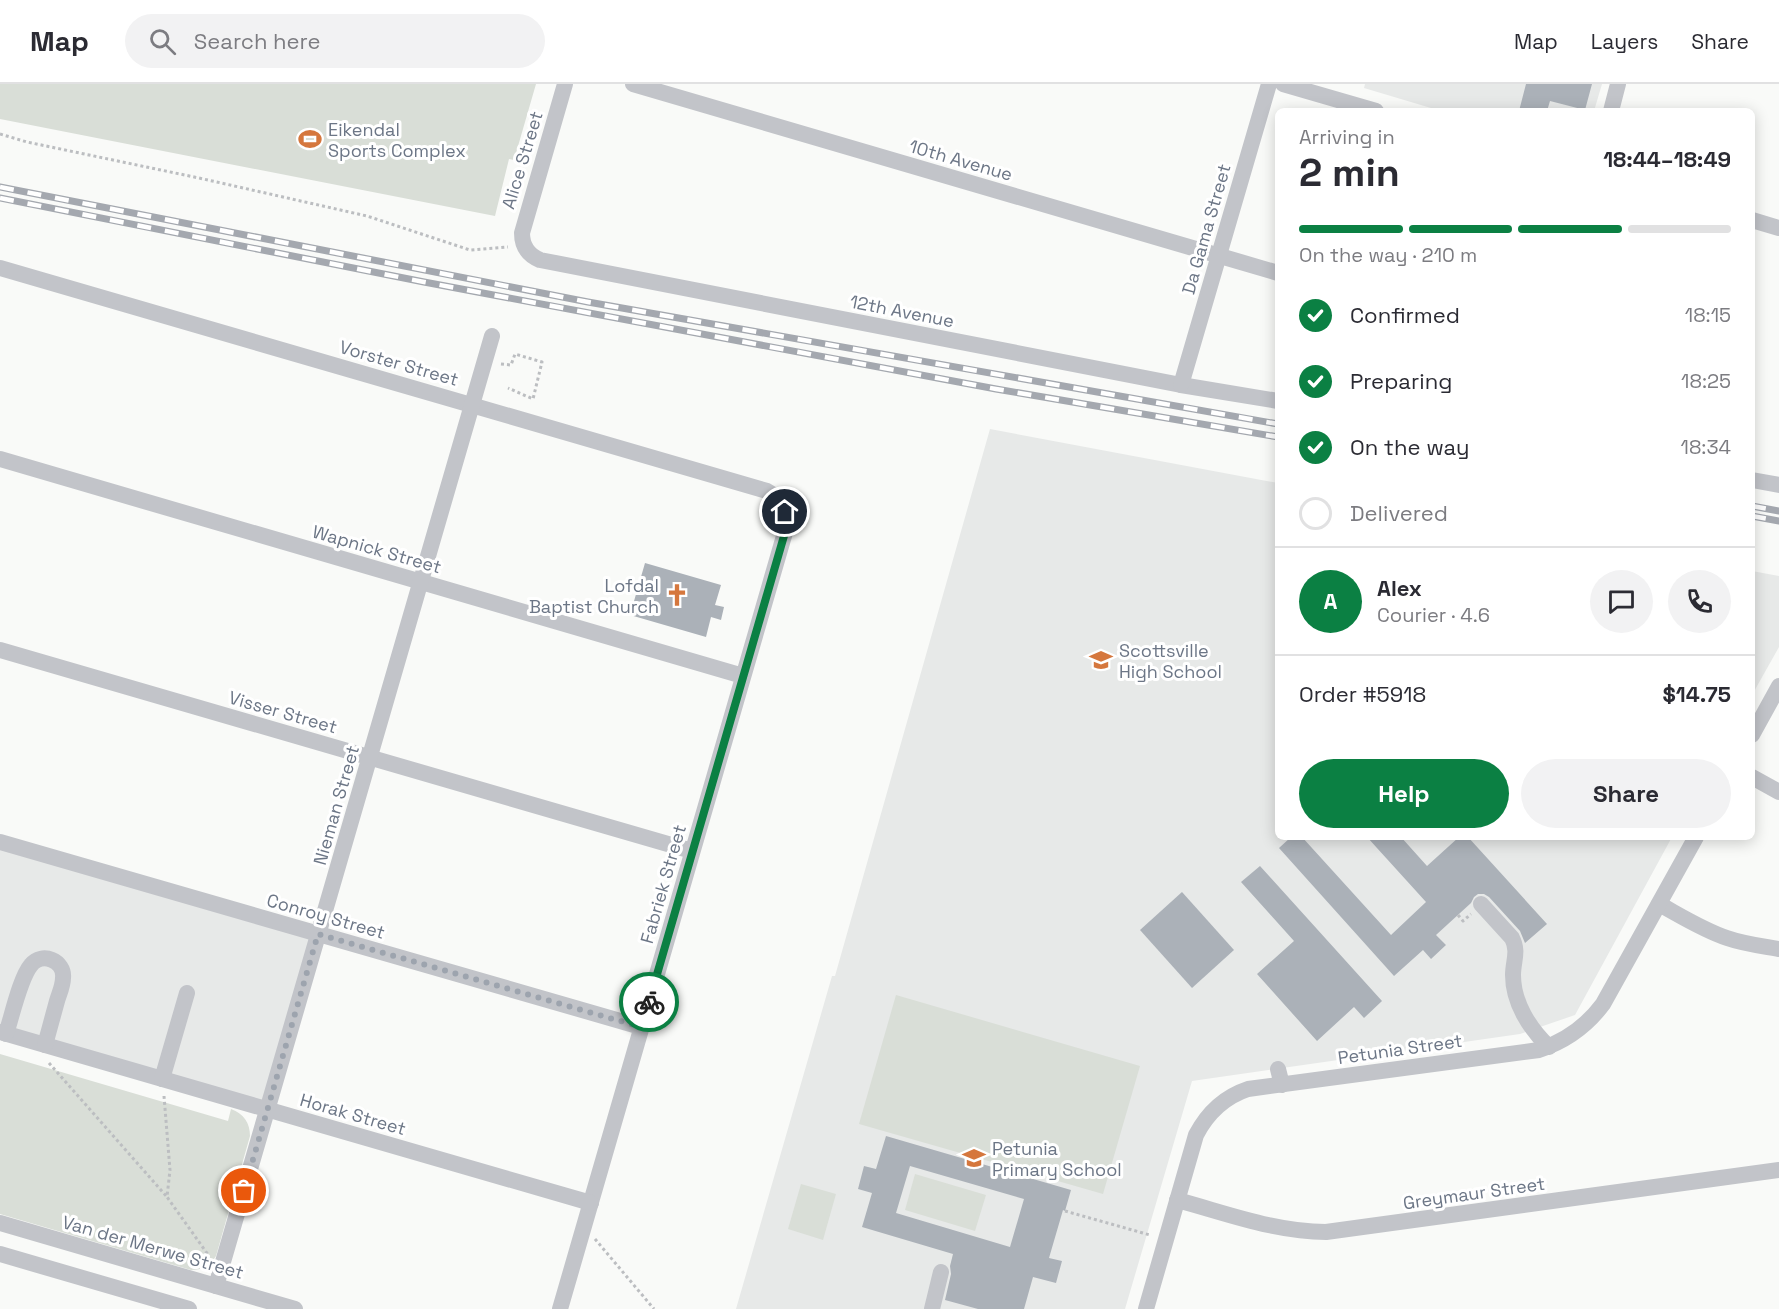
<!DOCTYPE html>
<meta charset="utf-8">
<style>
:root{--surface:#fff;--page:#f2f2f3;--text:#2b2b33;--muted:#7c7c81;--line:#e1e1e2;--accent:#0b8043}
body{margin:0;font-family:"Space Grotesk",sans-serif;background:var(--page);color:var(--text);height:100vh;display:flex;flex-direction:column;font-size:22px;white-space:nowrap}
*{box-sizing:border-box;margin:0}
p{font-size:20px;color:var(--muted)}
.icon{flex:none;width:33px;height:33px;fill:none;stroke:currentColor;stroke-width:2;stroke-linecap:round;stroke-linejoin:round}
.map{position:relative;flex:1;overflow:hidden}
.details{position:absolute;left:1275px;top:24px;width:480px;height:732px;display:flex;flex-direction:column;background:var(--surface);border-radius:9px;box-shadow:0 3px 15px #0003}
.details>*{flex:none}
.pin{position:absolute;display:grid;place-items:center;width:51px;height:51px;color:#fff;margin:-26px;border:3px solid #fff;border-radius:50%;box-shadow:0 2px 6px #0007}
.courier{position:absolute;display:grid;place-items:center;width:60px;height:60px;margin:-30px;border:4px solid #0b8043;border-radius:50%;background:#fff;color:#222;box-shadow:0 2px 8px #0007}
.head em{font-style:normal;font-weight:700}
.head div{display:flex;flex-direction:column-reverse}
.head{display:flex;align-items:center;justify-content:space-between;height:102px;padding:0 24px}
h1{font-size:39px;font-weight:700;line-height:45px}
.bar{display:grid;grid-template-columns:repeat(4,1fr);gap:9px 6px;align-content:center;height:72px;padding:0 24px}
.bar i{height:8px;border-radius:4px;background:var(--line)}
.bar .current{background:var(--accent)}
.bar p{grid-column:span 4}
.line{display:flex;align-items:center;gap:15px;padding:0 24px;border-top:2px solid var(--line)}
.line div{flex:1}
.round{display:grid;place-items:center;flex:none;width:63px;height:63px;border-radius:32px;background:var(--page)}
ol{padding:0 24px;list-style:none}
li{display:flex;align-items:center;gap:18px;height:66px}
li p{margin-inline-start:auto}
li .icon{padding:6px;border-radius:50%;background:var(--accent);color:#fff;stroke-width:4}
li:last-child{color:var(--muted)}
li i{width:33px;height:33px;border:3px solid var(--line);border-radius:50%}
.button{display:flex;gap:12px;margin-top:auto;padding:12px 24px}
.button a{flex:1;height:69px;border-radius:36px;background:var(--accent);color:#fff;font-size:24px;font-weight:700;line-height:69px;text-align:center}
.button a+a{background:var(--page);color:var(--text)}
header{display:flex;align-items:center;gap:36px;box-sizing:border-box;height:84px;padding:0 30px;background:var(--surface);border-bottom:2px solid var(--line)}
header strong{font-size:28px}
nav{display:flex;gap:33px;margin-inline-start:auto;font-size:21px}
.search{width:420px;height:54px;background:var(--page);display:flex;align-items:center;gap:15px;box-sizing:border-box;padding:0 21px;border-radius:33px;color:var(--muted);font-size:22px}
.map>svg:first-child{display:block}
</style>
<header>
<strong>Map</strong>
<div class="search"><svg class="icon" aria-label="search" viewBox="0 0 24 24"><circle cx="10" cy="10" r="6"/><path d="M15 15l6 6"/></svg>Search here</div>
<nav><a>Map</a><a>Layers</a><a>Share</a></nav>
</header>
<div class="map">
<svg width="1779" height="1225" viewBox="0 0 1779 1225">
<rect width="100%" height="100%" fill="#f9faf8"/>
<g fill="#e7e9e8">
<polygon points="1365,0 1602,0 1594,27 1441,27 1364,4"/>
<polygon points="990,345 1278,399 1278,753 1672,753 1575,931 1520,950 1192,997 1125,1225 736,1225 832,892 835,892"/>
<polygon points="1752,487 1779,492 1779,563 1752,611"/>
<polygon points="0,759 318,851 269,1025 0,947"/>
</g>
<g fill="#d9ded7">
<polygon points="0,0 536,0 514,76 509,75 495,132 0,35"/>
<polygon points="896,911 1140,982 1103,1110 859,1040"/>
<path d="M0,970L228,1037L231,1025C244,1030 250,1039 250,1052L216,1172C210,1182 202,1186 191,1186L0,1130Z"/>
<polygon points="915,1090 986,1111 975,1147 905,1126"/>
<polygon points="801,1100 836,1110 823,1156 788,1145"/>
</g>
<g fill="#abb1b8" fill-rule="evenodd">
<polygon points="1526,0 1592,0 1585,26 1550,17 1547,27 1519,27"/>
<polygon points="645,479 721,501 715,521 724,523 721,536 711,533 706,553 630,531"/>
<polygon points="1291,753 1302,753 1391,851 1426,818 1367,753 1401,753 1427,782 1459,753 1468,753 1547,840 1525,859 1520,847 1489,813 1484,810 1478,810 1474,813 1471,819 1436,851 1446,861 1431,875 1423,866 1394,892 1279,764"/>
<polygon points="1260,782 1382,917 1364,934 1354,923 1317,957 1257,890 1294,857 1241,798"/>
<polygon points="1182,808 1234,866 1192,904 1140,846"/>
<path d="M886,1052L1071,1106L1065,1127L1063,1126L1049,1174L1062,1177L1056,1199L1033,1193L1024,1225H978L945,1216L951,1190L950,1182L953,1170L862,1143L872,1109L858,1105L864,1082L876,1085ZM910,1082L1024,1115L1010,1163L896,1129Z"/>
</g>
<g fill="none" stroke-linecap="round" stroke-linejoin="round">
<g stroke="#bcbec1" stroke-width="3" stroke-dasharray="3 3" stroke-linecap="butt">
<polyline points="0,50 27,58 199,94 367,132 470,166 508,163"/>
<polyline points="501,280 511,281 515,270 542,278 533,315 508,304"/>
<polyline points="1458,831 1463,837 1471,830"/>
<polyline points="49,979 167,1113"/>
<polyline points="164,1012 170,1086 167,1113 209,1172"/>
<polyline points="1065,1127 1150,1151"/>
<polyline points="595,1155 654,1225"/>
</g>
<g stroke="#c2c4c9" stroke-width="16">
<path d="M565,0L522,149C522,162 528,171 540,176L1181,301L1278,317"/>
<polyline points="633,0 1278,189"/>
<polyline points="1283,0 1376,27"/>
<polyline points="1611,27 1618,0"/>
<polyline points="1752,136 1779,144"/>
<path d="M0,184L767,407C782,415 787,428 786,445L560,1225"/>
<polyline points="1181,301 1269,0"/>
<polyline points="0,375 743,592"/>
<polyline points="1752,396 1779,401"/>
<polyline points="0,566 692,767"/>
<polyline points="1752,651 1779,602"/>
<polyline points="1752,693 1779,708"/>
<polyline points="0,758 641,943"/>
<path d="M1481,820L1512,854C1519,868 1513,877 1513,891C1513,919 1530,945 1549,963"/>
<path d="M1659,820C1681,832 1703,846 1727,854C1744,860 1762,862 1779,865"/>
<polyline points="0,948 591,1119"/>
<path d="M6,950C12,932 20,894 31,881C42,867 65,877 63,894C63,902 59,910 57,917C53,932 49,946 45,961"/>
<polyline points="1278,985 1282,1001"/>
<polyline points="162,995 187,909"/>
<path d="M1177,1116C1226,1129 1275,1148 1326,1148L1779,1086"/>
<polyline points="0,1139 295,1225"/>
<polyline points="0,1170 189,1225"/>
<polyline points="216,1202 492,252"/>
<polyline points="932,1225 941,1188"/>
<path d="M1146,1225L1196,1051C1208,1028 1224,1013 1248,1005L1539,966C1566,957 1586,943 1603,920L1696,753"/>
</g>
<g stroke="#a4a8af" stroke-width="7">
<g id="rail">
<polyline points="0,103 588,218 1278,340"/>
<polyline points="0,114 424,198 996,305 1278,353"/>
<polyline points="1752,422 1779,427"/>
<polyline points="1752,432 1779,437"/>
</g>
</g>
<use href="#rail" stroke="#fff" stroke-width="4.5" stroke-dasharray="14" stroke-linecap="butt"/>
</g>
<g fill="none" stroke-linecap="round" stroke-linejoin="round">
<polyline stroke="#9da4ae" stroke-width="6" stroke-dasharray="0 10.8" points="244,1107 318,850 641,943 649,918"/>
<polyline stroke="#0b8043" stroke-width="8" points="649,918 786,445 785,428"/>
</g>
<defs>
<g id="stadium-bare" transform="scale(1.8)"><path d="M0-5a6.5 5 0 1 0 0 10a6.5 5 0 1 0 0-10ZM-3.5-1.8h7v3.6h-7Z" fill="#d5773d" stroke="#fff" stroke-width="2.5" paint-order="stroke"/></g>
<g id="church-bare" transform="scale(1.8)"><path d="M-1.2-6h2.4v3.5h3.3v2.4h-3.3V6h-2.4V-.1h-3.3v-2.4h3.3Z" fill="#d5773d" stroke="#fff" stroke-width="2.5" paint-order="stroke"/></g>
<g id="school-bare" transform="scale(1.8)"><path d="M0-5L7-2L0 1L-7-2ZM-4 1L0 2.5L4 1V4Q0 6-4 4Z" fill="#d5773d" stroke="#fff" stroke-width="2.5" paint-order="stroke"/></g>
</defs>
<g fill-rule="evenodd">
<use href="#stadium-bare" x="310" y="55"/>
<use href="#church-bare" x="677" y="511"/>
<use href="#school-bare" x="1101" y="576"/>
<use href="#school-bare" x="974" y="1074"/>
</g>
<g text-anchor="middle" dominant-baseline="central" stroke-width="6" stroke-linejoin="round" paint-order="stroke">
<g font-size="18" fill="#6c7686" stroke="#fff" text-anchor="start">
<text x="328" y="45">Eikendal<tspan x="328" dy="21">Sports Complex</tspan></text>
<text x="659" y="501" text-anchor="end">Lofdal<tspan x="659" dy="21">Baptist Church</tspan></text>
<text x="1119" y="566">Scottsville<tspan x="1119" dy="21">High School</tspan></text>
<text x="992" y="1064">Petunia<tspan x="992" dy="21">Primary School</tspan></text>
</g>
<g font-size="18" fill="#6c7686" stroke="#fff">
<text transform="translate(522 76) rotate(-73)">Alice Street</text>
<text transform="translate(961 76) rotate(16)">10th Avenue</text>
<text transform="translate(1206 145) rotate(-74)">Da Gama Street</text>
<text transform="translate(902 227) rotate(11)">12th Avenue</text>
<text transform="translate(399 279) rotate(16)">Vorster Street</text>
<text transform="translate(377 465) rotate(16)">Wapnick Street</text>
<text transform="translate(283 628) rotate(16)">Visser Street</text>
<text transform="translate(336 721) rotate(-74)">Nieman Street</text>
<text transform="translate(663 800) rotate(-74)">Fabriek Street</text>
<text transform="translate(326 832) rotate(16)">Conroy Street</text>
<text transform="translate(1400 965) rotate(-8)">Petunia Street</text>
<text transform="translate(353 1030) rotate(16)">Horak Street</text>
<text transform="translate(1474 1109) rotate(-8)">Greymaur Street</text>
<text transform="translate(153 1163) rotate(16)">Van der Merwe Street</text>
</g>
</g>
</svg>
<div class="pin" style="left:244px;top:1107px;background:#ea580c"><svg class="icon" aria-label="bag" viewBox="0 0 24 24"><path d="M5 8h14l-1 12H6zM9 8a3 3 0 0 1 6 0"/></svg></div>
<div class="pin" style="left:785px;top:428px;background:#1f2937"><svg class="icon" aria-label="home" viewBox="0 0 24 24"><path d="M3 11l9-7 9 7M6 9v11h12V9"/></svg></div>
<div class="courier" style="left:649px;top:918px"><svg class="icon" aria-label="bike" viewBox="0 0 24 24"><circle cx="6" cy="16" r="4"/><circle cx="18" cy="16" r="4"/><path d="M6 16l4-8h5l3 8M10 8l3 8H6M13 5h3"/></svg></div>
<section class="details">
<div class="head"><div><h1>2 min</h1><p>Arriving in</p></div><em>18:44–18:49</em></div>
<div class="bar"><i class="current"></i><i class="current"></i><i class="current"></i><i></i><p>On the way · 210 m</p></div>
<ol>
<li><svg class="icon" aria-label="check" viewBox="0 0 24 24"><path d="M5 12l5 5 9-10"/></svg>Confirmed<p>18:15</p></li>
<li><svg class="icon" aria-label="check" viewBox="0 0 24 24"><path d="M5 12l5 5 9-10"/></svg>Preparing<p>18:25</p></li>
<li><svg class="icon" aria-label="check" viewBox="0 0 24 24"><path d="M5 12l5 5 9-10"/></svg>On the way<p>18:34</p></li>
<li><i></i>Delivered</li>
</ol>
<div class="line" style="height:108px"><b class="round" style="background:var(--accent);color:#fff">A</b><div><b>Alex</b><p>Courier · 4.6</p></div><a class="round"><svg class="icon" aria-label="chat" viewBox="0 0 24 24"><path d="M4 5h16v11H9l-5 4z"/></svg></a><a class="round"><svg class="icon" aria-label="phone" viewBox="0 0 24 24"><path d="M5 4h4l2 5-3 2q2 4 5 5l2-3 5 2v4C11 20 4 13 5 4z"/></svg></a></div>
<div class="line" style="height:78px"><div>Order #5918</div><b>$14.75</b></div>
<div class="button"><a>Help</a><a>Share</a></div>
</section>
</div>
